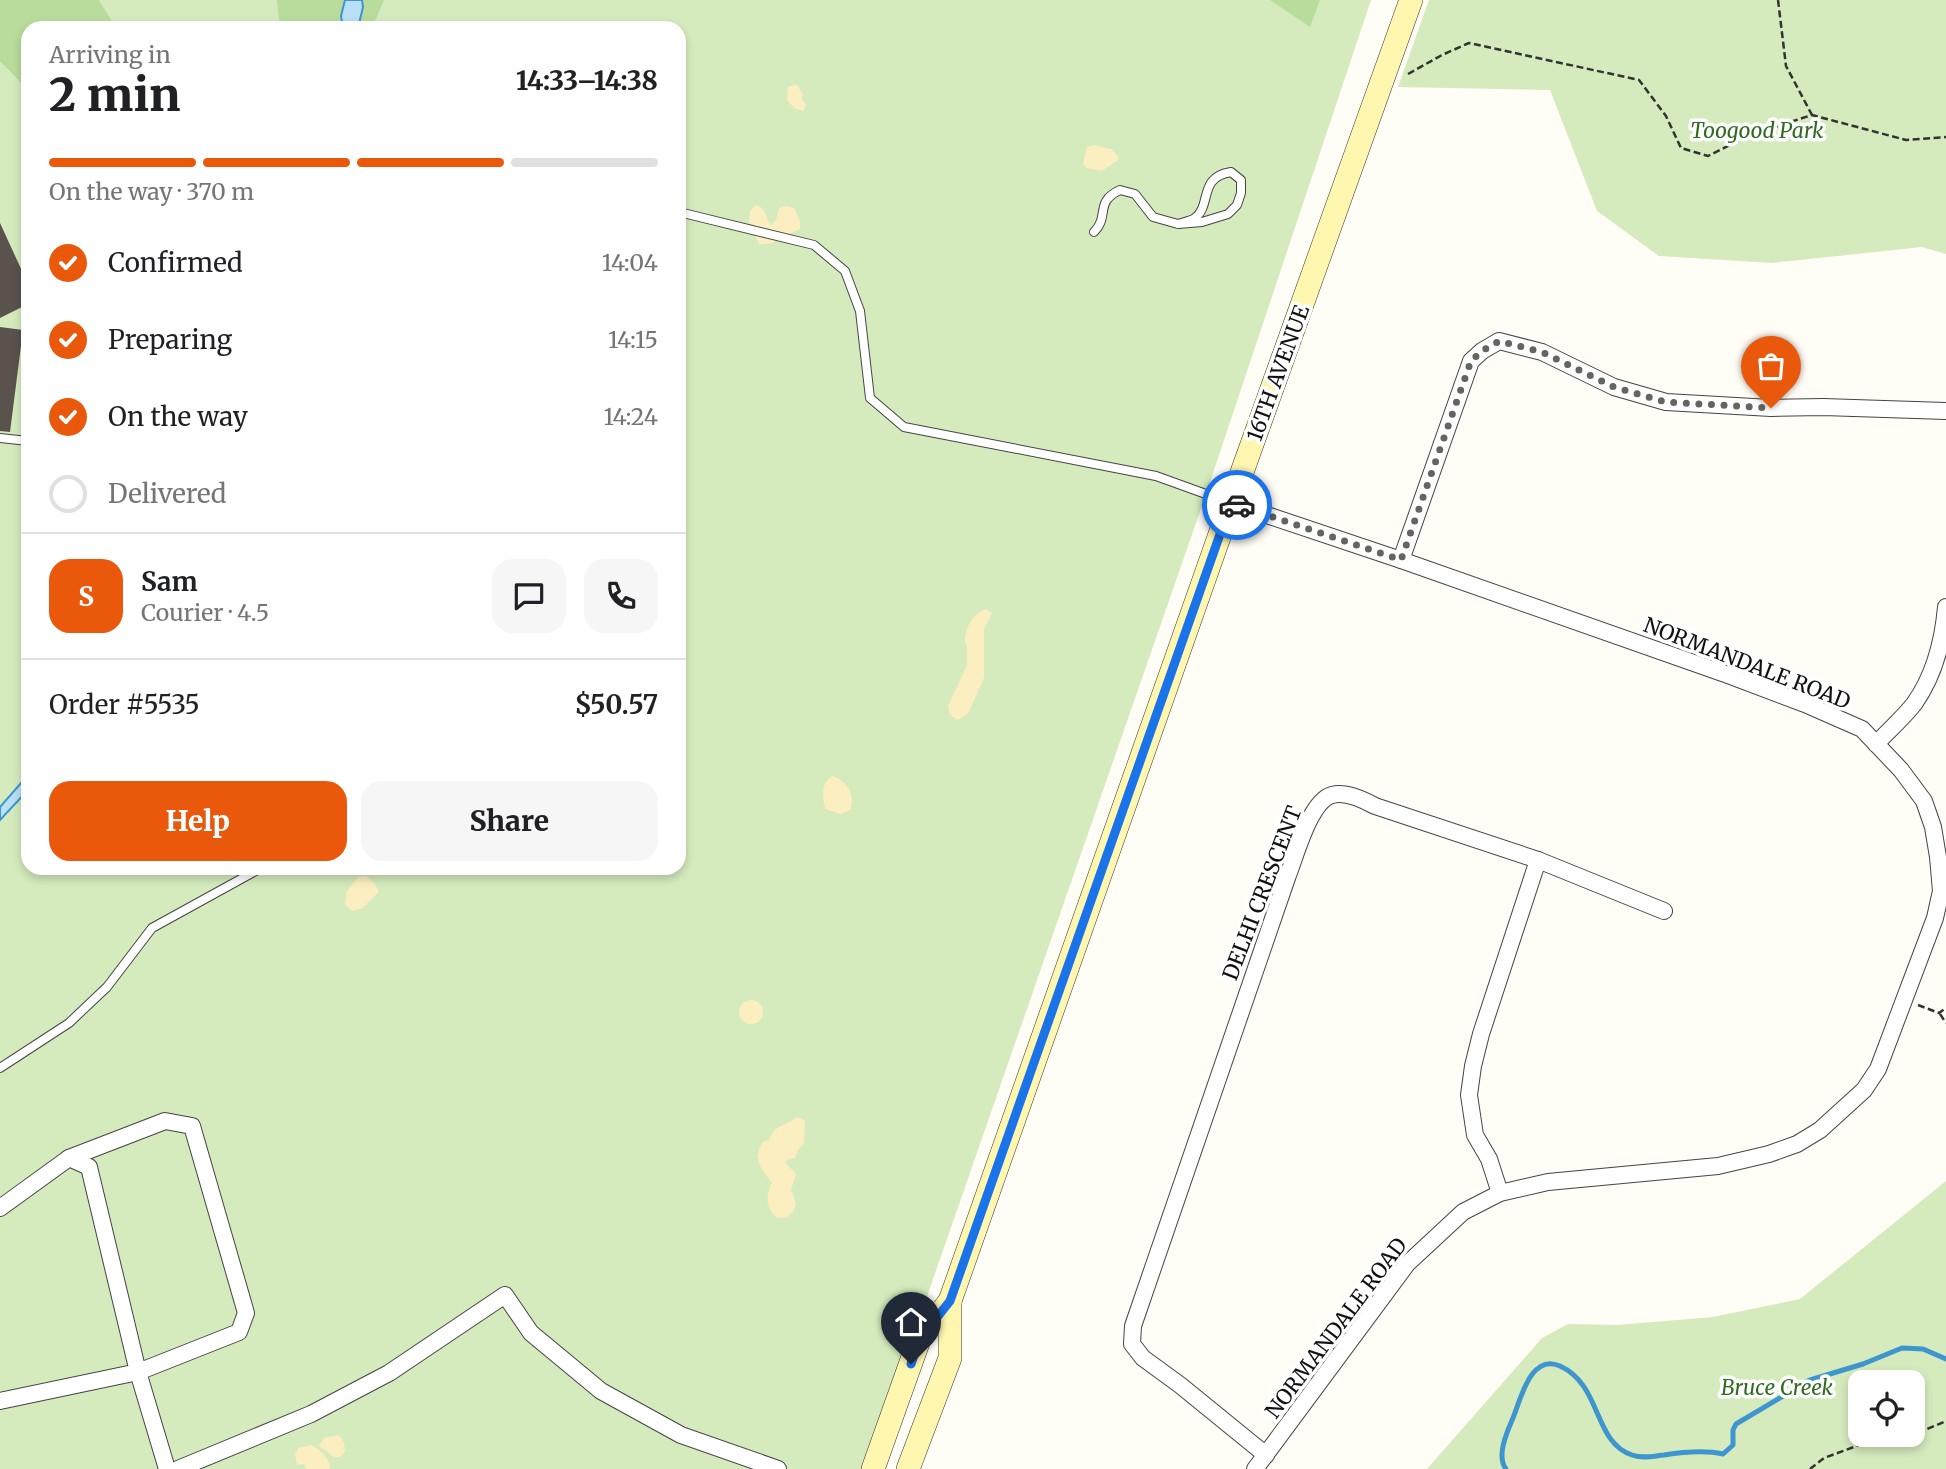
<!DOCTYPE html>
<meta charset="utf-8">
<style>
:root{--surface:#fff;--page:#f6f6f6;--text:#202124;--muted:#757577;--line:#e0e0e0;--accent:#ea580c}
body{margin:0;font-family:Merriweather,serif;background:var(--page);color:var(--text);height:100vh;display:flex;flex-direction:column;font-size:26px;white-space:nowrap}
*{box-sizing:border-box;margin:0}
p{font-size:23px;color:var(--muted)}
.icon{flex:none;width:38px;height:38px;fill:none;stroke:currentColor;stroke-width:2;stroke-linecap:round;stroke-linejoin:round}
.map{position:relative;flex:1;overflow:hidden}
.details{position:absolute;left:21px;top:21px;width:665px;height:854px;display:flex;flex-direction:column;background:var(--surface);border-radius:21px;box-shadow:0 4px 10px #0003}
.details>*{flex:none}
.controls{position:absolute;left:1848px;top:1370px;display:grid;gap:14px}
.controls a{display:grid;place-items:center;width:77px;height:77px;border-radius:14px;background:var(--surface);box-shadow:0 4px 10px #0003;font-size:35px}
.pin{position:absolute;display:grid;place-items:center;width:60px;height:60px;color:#fff;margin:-72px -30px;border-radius:50% 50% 50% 0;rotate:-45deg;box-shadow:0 0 7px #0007}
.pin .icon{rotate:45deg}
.courier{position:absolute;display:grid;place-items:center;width:70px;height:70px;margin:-35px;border:5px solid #1a73e8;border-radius:50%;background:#fff;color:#222;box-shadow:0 2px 9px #0007}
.head em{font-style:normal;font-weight:800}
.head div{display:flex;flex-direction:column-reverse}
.head{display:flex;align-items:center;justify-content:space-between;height:119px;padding:0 28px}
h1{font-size:46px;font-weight:800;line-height:52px}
.bar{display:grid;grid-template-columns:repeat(4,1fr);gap:10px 7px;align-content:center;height:84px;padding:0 28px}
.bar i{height:9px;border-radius:5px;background:var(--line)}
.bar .selected{background:var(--accent)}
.bar p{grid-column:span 4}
.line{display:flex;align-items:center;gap:18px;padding:0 28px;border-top:2px solid var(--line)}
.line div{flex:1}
.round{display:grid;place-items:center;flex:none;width:74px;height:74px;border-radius:21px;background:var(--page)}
ol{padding:0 28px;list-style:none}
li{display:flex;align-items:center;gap:21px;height:77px}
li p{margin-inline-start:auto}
li .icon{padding:7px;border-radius:50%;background:var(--accent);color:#fff;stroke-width:4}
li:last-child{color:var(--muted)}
li i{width:38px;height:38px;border:4px solid var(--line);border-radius:50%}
.cta{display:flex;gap:14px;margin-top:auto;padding:14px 28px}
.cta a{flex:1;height:80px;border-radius:21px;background:var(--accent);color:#fff;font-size:28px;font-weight:800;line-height:80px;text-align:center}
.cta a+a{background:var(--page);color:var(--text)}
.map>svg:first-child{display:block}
</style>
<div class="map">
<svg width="1946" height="1469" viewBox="0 0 1946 1469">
<rect width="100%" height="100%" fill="#fffdf5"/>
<g fill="#d5ebbd" fill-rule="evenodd">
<path d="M0,0H1371L1204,500L867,1469H0ZM28,28H679V868H28Z"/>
<polygon points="1429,0 1946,0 1946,254 1922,247 1772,263 1659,256 1597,211 1550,90 1398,87"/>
<path d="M1946,1181V1469H1427L1542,1338L1568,1324L1617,1325L1713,1317L1800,1299ZM1860,1382H1913V1435H1860Z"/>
</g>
<g fill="#b9dc9c">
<polygon points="0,0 99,0 116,28 28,28 28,90 0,61"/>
<polygon points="277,0 384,0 372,28 280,28"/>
<polygon points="1270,0 1320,0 1310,27"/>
</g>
<g fill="#fbeec1">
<polygon points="796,84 803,94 802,100 806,105 803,111 794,108 787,100 788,87"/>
<polygon points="1094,145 1111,149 1118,156 1118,160 1102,171 1087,168 1083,164 1087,147"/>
<path d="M756,205C767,208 765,218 771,225L776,220L779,208L786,206L794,208L800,221V229C787,234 775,246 759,244L755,236L754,225L749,223L750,211Z"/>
<path d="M986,609L992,613L984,629V678L968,714L957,720L950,715L948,706L967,665V646L965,643C965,628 971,615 986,609Z"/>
<path d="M832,776C847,780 856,795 850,810L841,814L825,809C823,797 820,784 832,776Z"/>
<polygon points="366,876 375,884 379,892 361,909 352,911 345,904 347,891 358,877"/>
<circle cx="751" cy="1012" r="12"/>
<path d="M798,1117L805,1121L804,1143L798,1150L795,1158L787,1160L785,1162L796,1174L791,1190C796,1200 799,1209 787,1217L777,1218C766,1209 765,1195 772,1183C761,1169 752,1159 763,1142L769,1140L774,1130Z"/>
<polygon points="339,1435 344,1443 345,1452 340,1457 334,1457 319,1446 324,1438"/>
<path d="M311,1445C319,1448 332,1460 330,1469H306L304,1464L297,1465L295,1454L298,1448Z"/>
</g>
<g fill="#b9e0f7" stroke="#3f96cf" stroke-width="2">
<polygon points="345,0 362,0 363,7 358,28 343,28 341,16"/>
<polygon points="28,775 28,790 0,820 0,807"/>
</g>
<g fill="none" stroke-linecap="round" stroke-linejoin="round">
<path stroke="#3f96cf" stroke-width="5" d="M1506,1469C1496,1456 1507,1432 1513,1418C1521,1398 1531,1353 1560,1366C1602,1385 1593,1442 1632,1455C1643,1459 1653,1456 1664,1455C1683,1452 1705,1450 1723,1454L1733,1445V1430L1736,1424L1810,1380L1863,1364L1902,1348L1923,1349L1946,1359"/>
</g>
<g fill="#5a524d">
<polygon points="0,223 28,284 28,304 0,318"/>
<polygon points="0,327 23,330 10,432 0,431"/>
</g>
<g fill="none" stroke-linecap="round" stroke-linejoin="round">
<g stroke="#444" stroke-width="10">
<g id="service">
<polyline points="679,212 814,245 845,271 860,311 870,398 904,427 1156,476 1228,502"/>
<path d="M1094,232C1110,216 1094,202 1120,190L1135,194L1153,217L1178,224L1202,222L1228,214L1237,205L1241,193V180L1231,172C1198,177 1212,205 1195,218C1191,221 1183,222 1178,224"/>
<polyline points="0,438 28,441"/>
<polyline points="0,1068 69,1023 107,987 152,928 261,868"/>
</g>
</g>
<g stroke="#444" stroke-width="18">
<g id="minor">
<polyline points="1231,503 1401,560 1728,675 1805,704 1862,729 1901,770 1924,801 1933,827 1938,857 1941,891 1935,918 1878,1069 1864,1090 1820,1130 1797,1144 1769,1154 1718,1166 1548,1182 1500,1193 1463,1212 1407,1264 1255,1469"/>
<polyline points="1401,560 1471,361 1482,351 1499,341 1542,352 1614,387 1666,402 1771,408 1823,407 1946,411"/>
<path d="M1876,744C1888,731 1903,718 1914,704C1934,676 1943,641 1946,607"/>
<polyline points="1500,1193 1489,1159 1475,1135 1469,1095 1473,1066 1481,1034 1538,860"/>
<polyline points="0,1208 69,1158 89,1167 138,1372 167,1469"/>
<polyline points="0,1401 138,1372 239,1332 246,1313 192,1126 165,1121 69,1158"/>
<path d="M1266,1455L1180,1385L1143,1358L1132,1344L1133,1326L1288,875C1296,855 1310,801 1332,795C1345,791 1364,800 1375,806L1538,860L1664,911"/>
<polyline points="178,1469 311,1414 389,1373 505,1295 531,1333 601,1391 681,1435 778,1469"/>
</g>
</g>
<g stroke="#333" stroke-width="24">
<g id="secondary">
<polyline points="873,1469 919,1340 950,1301 1231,503 1411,0"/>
<polyline points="908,1469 950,1358 950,1301"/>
</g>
</g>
<g stroke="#333" stroke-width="2.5" stroke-dasharray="7 3.5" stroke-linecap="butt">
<polyline points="1778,0 1786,66 1812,115"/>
<polyline points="1408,74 1442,55 1469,43 1639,80 1666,116 1681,148 1708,156 1750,135 1812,115 1906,140 1946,137"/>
<polyline points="1918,1005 1939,1013 1946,1008"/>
<polyline points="1940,1014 1946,1023"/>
<polyline points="1810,1469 1824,1458 1862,1444 1906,1438 1946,1421"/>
</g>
<use href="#service" stroke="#fff" stroke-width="8"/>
<use href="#minor" stroke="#fff" stroke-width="16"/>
<use href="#secondary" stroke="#fff6b0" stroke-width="23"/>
</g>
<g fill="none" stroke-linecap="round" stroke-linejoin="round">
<polyline stroke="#646461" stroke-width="7" stroke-dasharray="0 12.6" points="1237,505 1401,560 1471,361 1482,351 1499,341 1542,352 1614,387 1666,402 1771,408"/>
<polyline stroke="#1a73e8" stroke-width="9" points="911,1364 919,1340 950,1301 1231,503 1237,505"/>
</g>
<g text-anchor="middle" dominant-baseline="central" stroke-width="7" stroke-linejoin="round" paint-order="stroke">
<g font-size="21" font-style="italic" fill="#2f6b1f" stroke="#fff">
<text x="1757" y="130">Toogood Park</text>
<text x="1777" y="1387">Bruce Creek</text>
</g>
<g font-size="21" fill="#111" stroke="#fff">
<text transform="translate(1278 373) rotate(-70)">16TH AVENUE</text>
<text transform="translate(1747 663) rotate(21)">NORMANDALE ROAD</text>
<text transform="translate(1262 893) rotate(-69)">DELHI CRESCENT</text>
<text transform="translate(1336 1328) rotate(-53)">NORMANDALE ROAD</text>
</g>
</g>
</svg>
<div class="controls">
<a><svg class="icon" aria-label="locate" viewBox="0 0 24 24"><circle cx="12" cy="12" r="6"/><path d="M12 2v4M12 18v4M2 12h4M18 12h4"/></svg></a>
</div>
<div class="pin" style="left:1771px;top:408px;background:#ea580c"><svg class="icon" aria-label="bag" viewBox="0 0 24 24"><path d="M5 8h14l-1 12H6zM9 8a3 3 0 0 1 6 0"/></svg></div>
<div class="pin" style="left:911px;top:1364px;background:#1f2937"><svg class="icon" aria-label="home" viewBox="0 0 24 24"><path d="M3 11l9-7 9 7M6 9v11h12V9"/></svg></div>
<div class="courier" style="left:1237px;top:505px"><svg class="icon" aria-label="car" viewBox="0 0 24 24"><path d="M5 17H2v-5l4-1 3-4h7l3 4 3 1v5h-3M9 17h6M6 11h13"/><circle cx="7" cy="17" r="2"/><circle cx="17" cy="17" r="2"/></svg></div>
<section class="details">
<div class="head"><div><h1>2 min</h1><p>Arriving in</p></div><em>14:33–14:38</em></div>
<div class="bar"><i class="selected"></i><i class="selected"></i><i class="selected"></i><i></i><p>On the way · 370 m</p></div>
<ol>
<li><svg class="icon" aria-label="check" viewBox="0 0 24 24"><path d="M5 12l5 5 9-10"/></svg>Confirmed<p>14:04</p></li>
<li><svg class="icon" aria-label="check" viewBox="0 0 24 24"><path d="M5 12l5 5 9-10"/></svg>Preparing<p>14:15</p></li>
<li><svg class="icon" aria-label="check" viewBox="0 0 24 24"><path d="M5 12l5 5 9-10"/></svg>On the way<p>14:24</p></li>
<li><i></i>Delivered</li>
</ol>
<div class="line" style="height:126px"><b class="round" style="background:var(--accent);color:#fff">S</b><div><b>Sam</b><p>Courier · 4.5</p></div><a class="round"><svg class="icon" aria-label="chat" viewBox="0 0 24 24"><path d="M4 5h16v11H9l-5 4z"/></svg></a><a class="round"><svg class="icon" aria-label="phone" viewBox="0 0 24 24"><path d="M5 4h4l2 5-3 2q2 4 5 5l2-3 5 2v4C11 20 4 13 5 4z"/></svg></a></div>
<div class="line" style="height:91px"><div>Order #5535</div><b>$50.57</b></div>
<div class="cta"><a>Help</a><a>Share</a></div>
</section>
</div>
